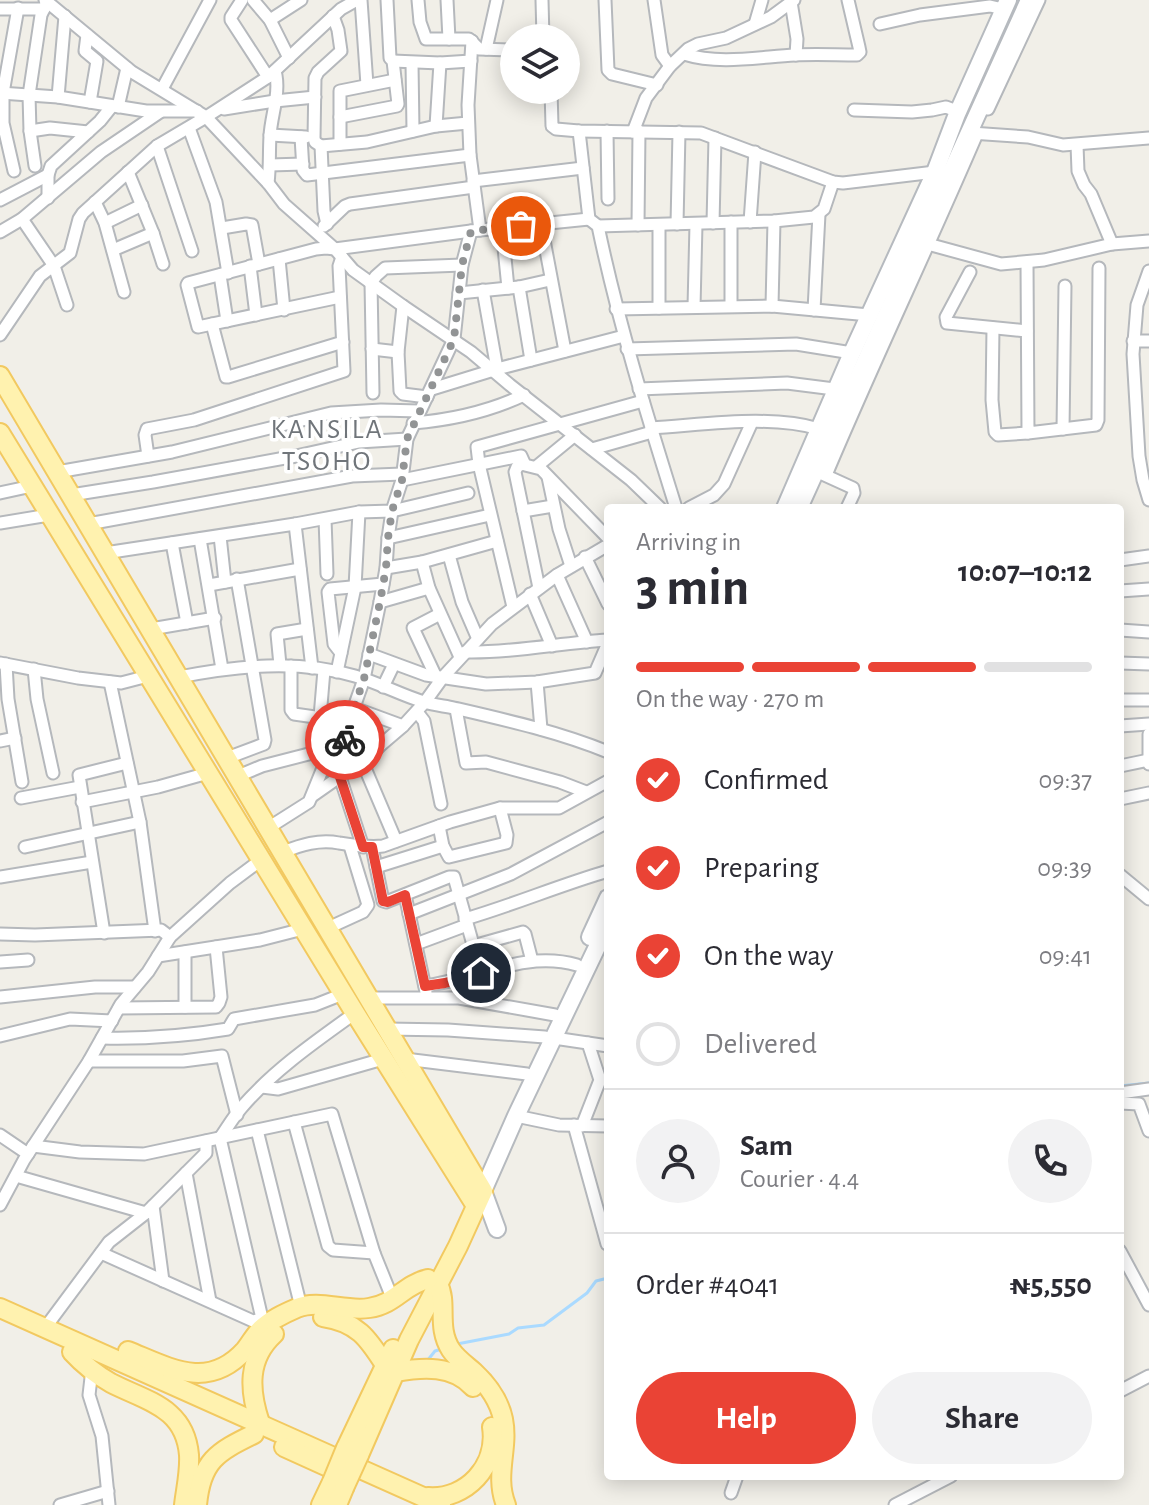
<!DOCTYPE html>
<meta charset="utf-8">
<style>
:root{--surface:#fff;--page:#f2f2f3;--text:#2b2b33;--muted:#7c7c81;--line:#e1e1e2;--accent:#ea4335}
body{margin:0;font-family:"Alegreya Sans",sans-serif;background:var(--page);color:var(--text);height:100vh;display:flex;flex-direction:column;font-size:30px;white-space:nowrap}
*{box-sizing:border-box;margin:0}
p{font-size:26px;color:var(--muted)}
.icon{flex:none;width:44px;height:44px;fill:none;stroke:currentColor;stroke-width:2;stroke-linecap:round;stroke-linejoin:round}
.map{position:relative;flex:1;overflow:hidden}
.sheet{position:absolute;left:604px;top:504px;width:520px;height:976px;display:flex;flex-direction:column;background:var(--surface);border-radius:8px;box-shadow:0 4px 20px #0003}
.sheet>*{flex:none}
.controls{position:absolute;left:500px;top:24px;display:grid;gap:16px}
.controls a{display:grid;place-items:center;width:80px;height:80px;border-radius:50%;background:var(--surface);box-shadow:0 4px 20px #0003;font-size:40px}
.pin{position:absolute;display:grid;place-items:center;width:68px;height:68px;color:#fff;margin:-34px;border:4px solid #fff;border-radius:50%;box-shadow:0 2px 8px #0007}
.courier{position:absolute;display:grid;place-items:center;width:80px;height:80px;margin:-40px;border:6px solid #ea4335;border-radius:50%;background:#fff;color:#222;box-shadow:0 2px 10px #0007}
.summary em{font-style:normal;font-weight:600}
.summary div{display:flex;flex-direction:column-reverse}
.summary{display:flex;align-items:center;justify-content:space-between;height:136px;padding:0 32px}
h1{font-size:52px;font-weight:600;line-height:60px}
.bar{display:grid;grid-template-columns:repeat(4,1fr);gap:12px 8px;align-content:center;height:96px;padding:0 32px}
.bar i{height:10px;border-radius:6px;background:var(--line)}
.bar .active{background:var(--accent)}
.bar p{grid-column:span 4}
.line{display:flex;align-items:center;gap:20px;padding:0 32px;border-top:2px solid var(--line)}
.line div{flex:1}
.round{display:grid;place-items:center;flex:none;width:84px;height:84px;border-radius:42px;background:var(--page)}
ol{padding:0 32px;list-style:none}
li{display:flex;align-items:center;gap:24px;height:88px}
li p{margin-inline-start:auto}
li .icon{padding:8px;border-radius:50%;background:var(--accent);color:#fff;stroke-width:4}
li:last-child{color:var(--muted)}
li i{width:44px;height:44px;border:4px solid var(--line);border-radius:50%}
.action{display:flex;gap:16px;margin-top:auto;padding:16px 32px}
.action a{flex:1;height:92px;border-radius:48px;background:var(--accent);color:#fff;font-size:32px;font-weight:600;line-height:92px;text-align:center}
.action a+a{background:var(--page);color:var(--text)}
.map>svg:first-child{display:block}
</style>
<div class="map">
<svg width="1149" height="1505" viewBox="0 0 1149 1505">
<rect width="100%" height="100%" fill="#f1efe8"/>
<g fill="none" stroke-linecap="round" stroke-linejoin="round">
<g stroke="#aadaff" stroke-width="3">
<polyline points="1120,1086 1149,1083"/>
<polyline points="457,1344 509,1334 518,1328 544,1325 587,1293 596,1281 608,1278"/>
<polyline points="427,1361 435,1351 442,1349"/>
</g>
<g stroke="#b5b8bc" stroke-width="15">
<g id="street">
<polyline points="45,0 132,72 206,117 268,183 284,204 335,249 353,270 403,306 471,352 510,385 631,480 660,508"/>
<polyline points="242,0 231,17 231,20 268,77"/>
<polyline points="253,0 270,20 289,58"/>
<polyline points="361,0 367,85"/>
<polyline points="418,0 420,22 426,39 469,39 479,49 514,50"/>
<polyline points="447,0 449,39"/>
<polyline points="542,0 543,38"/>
<polyline points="605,0 608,70 612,74 657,85"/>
<polyline points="654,0 662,55 670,66"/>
<polyline points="791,2 797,39 796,55"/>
<polyline points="0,9 44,9"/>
<polyline points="270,20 301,0"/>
<polyline points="755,24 762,0"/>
<polyline points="880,24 920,15 990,6 1003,9"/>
<polyline points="87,35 85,51 97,61 90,102"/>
<polyline points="472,41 468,105 470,155 480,230"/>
<polyline points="486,49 497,0"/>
<path d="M684,54C719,65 759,57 795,55C816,54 836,55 857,55L860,52L859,47L848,0"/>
<polyline points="393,61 440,63 471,61"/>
<polyline points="412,63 413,131"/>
<polyline points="162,89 210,0"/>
<polyline points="551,90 552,126 556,129 579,131 701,133 833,182 843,183 935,172"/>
<polyline points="0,93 58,97 146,111 197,111"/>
<polyline points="58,97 65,16"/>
<polyline points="118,107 127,68"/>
<polyline points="224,109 275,101 315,97"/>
<polyline points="988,109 1039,0"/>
<polyline points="854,110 912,112 932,110 946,107 954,110 957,114"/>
<polyline points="340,117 397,106 398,104 393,61 390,58 387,0"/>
<polyline points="436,126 440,63"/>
<polyline points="189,128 216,202 228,273"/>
<polyline points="30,131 50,128 88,132"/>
<path d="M579,131L589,219L598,226C618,322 647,415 676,508"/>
<polyline points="607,131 608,199"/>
<polyline points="633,132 646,98 670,66 688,49 698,44 726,38 771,17 794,0"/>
<polyline points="971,133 1028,137 1063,145 1149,138"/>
<polyline points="270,135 306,137"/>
<polyline points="301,137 303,170 307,175 470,155"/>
<polyline points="340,144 340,91 395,80"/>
<polyline points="1077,145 1078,171 1084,185 1091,194 1112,244"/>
<polyline points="157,146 192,251"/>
<polyline points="321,146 367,142 436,126 468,123"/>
<polyline points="270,165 303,164"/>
<polyline points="35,166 30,131 29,95 41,15 47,2"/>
<polyline points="14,171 3,123 3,93 18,8"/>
<polyline points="128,172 153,233 163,264"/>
<polyline points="473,181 583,168"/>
<path d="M268,183C270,167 269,152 270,136C271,115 281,92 275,71"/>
<polyline points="48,198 48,175 51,166 100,121 112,106"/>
<polyline points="0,200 48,175"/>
<polyline points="95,202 105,223 124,292"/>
<polyline points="22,219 54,266 67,305"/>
<polyline points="750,222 755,152"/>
<polyline points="105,223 142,205"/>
<polyline points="713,223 715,138"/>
<polyline points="327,224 324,211 321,146 315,142 314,138 315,78 318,72 341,51 338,30 333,16"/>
<polyline points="541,224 565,351"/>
<polyline points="677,224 679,132"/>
<polyline points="638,225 639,131"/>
<polyline points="659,225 659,308"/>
<polyline points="324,226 345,206 350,204 474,187"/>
<polyline points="598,226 774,221 814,217 824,209 833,182"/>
<polyline points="222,228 246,224 252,225 259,264"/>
<polyline points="502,228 508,288"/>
<polyline points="0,232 22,219 101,152 160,112"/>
<polyline points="924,243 1001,264 1044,260 1112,244 1149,241"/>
<polyline points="113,250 153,233"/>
<polyline points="279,259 284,310"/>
<polyline points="1027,262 1028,433 1096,425 1098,420 1099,268"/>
<polyline points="250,266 256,315"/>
<polyline points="1149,271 1137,305 1133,354 1139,456 1143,480 1149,500"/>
<polyline points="970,272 946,317 947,323 1027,331"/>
<polyline points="220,275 227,321"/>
<polyline points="519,287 531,360"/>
<polyline points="483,290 497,369"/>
<polyline points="459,293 519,287 550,280"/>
<polyline points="340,297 198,327 187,285 188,283 316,249 326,248 335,249 471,231 589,219"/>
<polyline points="403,306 398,352 400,391 403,394 427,397"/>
<polyline points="731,306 731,222"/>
<polyline points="772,306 774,221"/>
<polyline points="694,307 696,224"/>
<polyline points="616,309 772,306 869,315"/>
<polyline points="814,310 819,214"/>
<polyline points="212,324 226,377 228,377 343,342"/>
<polyline points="993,328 992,400 995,432 998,435 1028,433"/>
<polyline points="0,335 40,276 70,253 79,219 83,213 157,146 206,117 268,77 341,9 357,0"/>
<polyline points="1133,341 1149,341"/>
<polyline points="372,349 398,352"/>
<polyline points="627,349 796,344 852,353"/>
<polyline points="432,389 497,369 624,336"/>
<polyline points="639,389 787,383 842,390"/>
<polyline points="373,393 371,283 376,276 385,268 462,265"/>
<path d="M413,423C450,420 490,411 524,395"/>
<path d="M651,428C703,425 770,414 819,429"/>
<polyline points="1063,429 1065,286"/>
<polyline points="592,449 652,432"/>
<polyline points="148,456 145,435 147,429 194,420 344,371 339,266 342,257"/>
<polyline points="524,463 517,467 515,472 539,588"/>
<polyline points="536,467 575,435"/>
<polyline points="57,472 172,452 331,413 381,410 419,411"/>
<polyline points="820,473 853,488 854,493 847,508"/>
<path d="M826,475C874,361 927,250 976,136"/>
<polyline points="548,477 559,529 571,566"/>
<polyline points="402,480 521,456 525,465 541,469 608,538"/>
<polyline points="0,493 32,486"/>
<polyline points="71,495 153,482 296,456 359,442 407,439"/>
<polyline points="689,508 714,495 724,484 752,422"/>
<polyline points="523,511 553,506"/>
<polyline points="325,519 327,574"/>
<polyline points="0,523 49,515"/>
<polyline points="88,524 352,476 402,474"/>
<polyline points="295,524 312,668"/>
<polyline points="220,536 225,582"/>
<polyline points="388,538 490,515"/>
<polyline points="200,539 222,669"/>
<polyline points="172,543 187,623"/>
<polyline points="105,553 295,524 359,512 392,511 468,493"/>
<polyline points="449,555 462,602 478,639"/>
<polyline points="585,557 608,604"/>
<polyline points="1120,560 1149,556"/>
<polyline points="422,562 429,588 460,657"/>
<polyline points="386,568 422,562 497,541"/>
<polyline points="557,575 587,642"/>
<polyline points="209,585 300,569"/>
<polyline points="1120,591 1149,589"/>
<polyline points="530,594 552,646"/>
<polyline points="380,602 429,588"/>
<polyline points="513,607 479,464 477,447 643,401"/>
<polyline points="151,629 215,618"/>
<polyline points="1120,630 1149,632"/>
<path d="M465,652C513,653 560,643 608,640"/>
<polyline points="341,653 334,644 328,592 330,589 383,584"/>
<polyline points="369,654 426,675 486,684 537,682 595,673 608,643"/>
<polyline points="0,663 78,678 121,683 148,676"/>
<polyline points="1120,663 1149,664"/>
<polyline points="6,664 8,699 22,782"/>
<polyline points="280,665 277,634 307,629"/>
<polyline points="291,666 291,710 294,714 322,718 326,750"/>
<polyline points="34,669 37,699 53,773"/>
<polyline points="337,672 355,587 359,512"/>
<path d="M179,677C237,666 297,659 355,676C379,683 401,695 424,702C434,705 445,706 454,708C506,720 559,732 608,752"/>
<polyline points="436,677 413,628 440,614"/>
<polyline points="110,682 140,822 155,931"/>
<polyline points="537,682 541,729"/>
<polyline points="383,687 394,664"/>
<polyline points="1120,700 1149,700"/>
<polyline points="354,708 403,726"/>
<polyline points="456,709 466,763 486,762 560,782 586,792"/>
<polyline points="417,712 424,721 441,804"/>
<polyline points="320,717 324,670"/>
<polyline points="1120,726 1149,724"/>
<polyline points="1149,734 1149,764"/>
<polyline points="339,738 378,748"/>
<polyline points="0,741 15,738"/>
<polyline points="227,758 264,744 265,740 237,579"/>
<polyline points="362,761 396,841"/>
<polyline points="1120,766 1149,760"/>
<polyline points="238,776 262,766 332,748"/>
<polyline points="340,777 363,847"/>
<polyline points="312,796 362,761 403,726 425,702 443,677 492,624 557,575 608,545"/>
<polyline points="21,798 80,787"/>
<polyline points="1120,799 1149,793"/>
<polyline points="82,802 158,787 208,773"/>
<polyline points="439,826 443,846 449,857 506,843 507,835 500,808"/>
<polyline points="268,828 309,802 327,758 352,713 364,679 380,602 386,568 388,538 392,511 402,480 407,439 454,339 462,265 471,231"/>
<polyline points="25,847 140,822"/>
<polyline points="372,847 383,901 386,902 449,877 454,877 481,973"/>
<path d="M283,852C301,845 319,839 339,843C354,845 367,848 383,846L450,822L500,808H559L608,781"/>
<polyline points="376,867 443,846"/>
<polyline points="1120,875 1149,899"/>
<polyline points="0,877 92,862"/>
<polyline points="405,895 426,992"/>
<polyline points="409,914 511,874 608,822"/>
<path d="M465,919C513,905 560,885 608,871"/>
<polyline points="328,928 363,912 368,905 350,846"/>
<polyline points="104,933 79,775 127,763"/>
<polyline points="0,934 35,935 161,930 170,937"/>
<polyline points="416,944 467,925"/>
<polyline points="473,946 523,932 525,934 532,961"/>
<polyline points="158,956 260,940 303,929"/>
<polyline points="0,962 28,960"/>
<path d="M425,986C476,979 525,950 577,965"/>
<polyline points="0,997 95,987 135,987"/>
<polyline points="369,998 459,998 555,1015"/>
<polyline points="185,1007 185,952"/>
<polyline points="119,1008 216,1007 219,1003 221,997 216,947"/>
<polyline points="387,1029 448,1030 545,1037"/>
<polyline points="0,1036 70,1019 112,1021"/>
<path d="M102,1038C144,1039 186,1036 228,1029L234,1019L315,1005L343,994"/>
<polyline points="554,1038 608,1046"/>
<polyline points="405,1059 527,1074"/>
<polyline points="89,1061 183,1061 222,1056 237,1115"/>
<polyline points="262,1087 278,1089 383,1059"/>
<polyline points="1120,1093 1149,1089"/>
<polyline points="1120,1103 1139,1104 1149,1131"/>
<polyline points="516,1116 559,1125 608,1126"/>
<polyline points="294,1122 328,1246 333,1250 374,1253"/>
<polyline points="574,1125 607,1244"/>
<polyline points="582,1126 600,1080 588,1043"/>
<polyline points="257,1130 301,1307"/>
<polyline points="0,1135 28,1154"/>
<polyline points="33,1146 80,1152 144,1154 332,1114 374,1253 393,1300"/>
<polyline points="186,1173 210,1301"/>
<polyline points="16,1176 146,1213"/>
<polyline points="0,1205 24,1160 89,1061 121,1004 148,972 170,937 230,883 261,860"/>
<polyline points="153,1206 163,1281"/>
<polyline points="1120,1251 1149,1305"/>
<polyline points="101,1253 253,1321 261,1319"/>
<path d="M264,1327L220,1138C227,1128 234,1116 242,1107C274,1070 316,1041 355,1013"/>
<polyline points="45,1328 109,1242 146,1213 206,1153 206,1141"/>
<polyline points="92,1369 89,1395 102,1436 109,1505"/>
<polyline points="1120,1391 1149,1376"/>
<polyline points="731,1493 737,1476"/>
<polyline points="60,1505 108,1491"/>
<polyline points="895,1505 951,1476"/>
</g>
</g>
<g stroke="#b6babf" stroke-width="20">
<g id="secondary">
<polyline points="785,508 852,353 935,172 957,114 1008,0"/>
<polyline points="799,508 1029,0"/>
<polyline points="590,937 608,898"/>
<polyline points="497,1229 483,1191 516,1116 608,924"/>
</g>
</g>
<g stroke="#f2c960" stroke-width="22">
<g id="primary">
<polyline points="0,376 483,1191 458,1246 409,1340 359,1455"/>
<polyline points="0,433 355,1013 476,1206"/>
<path d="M438,1284C448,1303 436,1327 451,1350C457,1359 466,1365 474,1372C488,1385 499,1400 503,1419C509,1449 494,1475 506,1505"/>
<polyline points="0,1308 441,1505"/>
<path d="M323,1317C357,1322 368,1338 385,1365"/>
<path d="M128,1351C170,1368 208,1391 245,1350C250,1344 254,1336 260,1330C270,1320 283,1314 297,1308C319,1299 345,1312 369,1308C396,1304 403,1285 428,1279"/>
<path d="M72,1352C83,1364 97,1375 111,1383C146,1401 185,1407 189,1455C190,1472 186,1488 184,1505"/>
<path d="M396,1372C423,1367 453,1365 473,1387"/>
<path d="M260,1423C249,1390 247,1359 274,1334"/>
<polyline points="284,1447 348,1476"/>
<polyline points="346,1448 393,1349"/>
<path d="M428,1497C466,1500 498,1466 492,1427"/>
<path d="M197,1505C201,1461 217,1452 254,1434"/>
<polyline points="321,1505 332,1482"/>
<polyline points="337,1505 344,1488"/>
</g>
</g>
<use href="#street" stroke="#fff" stroke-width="11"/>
<use href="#secondary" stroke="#fff" stroke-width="16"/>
<use href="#primary" stroke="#fff2af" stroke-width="18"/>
<g stroke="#f2c960" stroke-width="22" stroke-linecap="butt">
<g id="primary-bridge">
<polyline points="332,1482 346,1448"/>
<polyline points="344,1488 359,1455"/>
</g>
</g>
<use href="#primary-bridge" stroke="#fff2af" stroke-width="18"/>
</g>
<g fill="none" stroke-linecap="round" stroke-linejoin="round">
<polyline stroke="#929495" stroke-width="8" stroke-dasharray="0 14.4" points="345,740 339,738 352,713 364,679 380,602 386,568 388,538 392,511 402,480 407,439 454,339 462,265 471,231 521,226"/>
<polyline stroke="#ea4335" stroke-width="10" points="345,740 378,748 340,777 363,847 372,847 383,901 388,902 405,895 425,986 445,983 481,973"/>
</g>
<g text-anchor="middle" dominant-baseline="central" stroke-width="7" stroke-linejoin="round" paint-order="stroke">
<g font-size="28" letter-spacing="2" fill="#70757a" stroke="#fff">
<text x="327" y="430">KANSILA<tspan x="327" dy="32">TSOHO</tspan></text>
</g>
</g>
</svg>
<div class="controls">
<a><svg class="icon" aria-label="layers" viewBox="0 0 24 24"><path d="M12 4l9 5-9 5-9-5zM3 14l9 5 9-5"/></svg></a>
</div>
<div class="pin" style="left:521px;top:226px;background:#ea580c"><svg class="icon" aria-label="bag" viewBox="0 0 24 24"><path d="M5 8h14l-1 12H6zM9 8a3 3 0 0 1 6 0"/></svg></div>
<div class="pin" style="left:481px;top:973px;background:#1f2937"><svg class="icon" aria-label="home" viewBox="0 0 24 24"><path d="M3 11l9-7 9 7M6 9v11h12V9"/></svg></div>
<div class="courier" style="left:345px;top:740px"><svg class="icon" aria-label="bike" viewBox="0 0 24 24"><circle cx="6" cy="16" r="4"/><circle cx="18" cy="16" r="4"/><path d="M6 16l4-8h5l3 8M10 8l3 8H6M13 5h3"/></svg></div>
<section class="sheet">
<div class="summary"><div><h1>3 min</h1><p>Arriving in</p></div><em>10:07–10:12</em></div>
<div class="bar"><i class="active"></i><i class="active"></i><i class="active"></i><i></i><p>On the way · 270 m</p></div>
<ol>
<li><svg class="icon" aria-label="check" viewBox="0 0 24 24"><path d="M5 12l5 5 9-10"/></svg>Confirmed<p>09:37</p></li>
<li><svg class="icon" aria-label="check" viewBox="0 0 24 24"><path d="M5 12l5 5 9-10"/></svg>Preparing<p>09:39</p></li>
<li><svg class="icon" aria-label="check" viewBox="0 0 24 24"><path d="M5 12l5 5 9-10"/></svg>On the way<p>09:41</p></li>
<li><i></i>Delivered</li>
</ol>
<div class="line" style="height:144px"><a class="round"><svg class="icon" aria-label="person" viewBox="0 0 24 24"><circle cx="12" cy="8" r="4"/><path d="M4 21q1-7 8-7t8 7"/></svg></a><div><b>Sam</b><p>Courier · 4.4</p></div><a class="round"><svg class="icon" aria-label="phone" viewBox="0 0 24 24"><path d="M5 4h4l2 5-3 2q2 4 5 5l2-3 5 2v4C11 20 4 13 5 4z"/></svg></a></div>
<div class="line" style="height:104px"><div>Order #4041</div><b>₦5,550</b></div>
<div class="action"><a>Help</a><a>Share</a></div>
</section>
</div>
